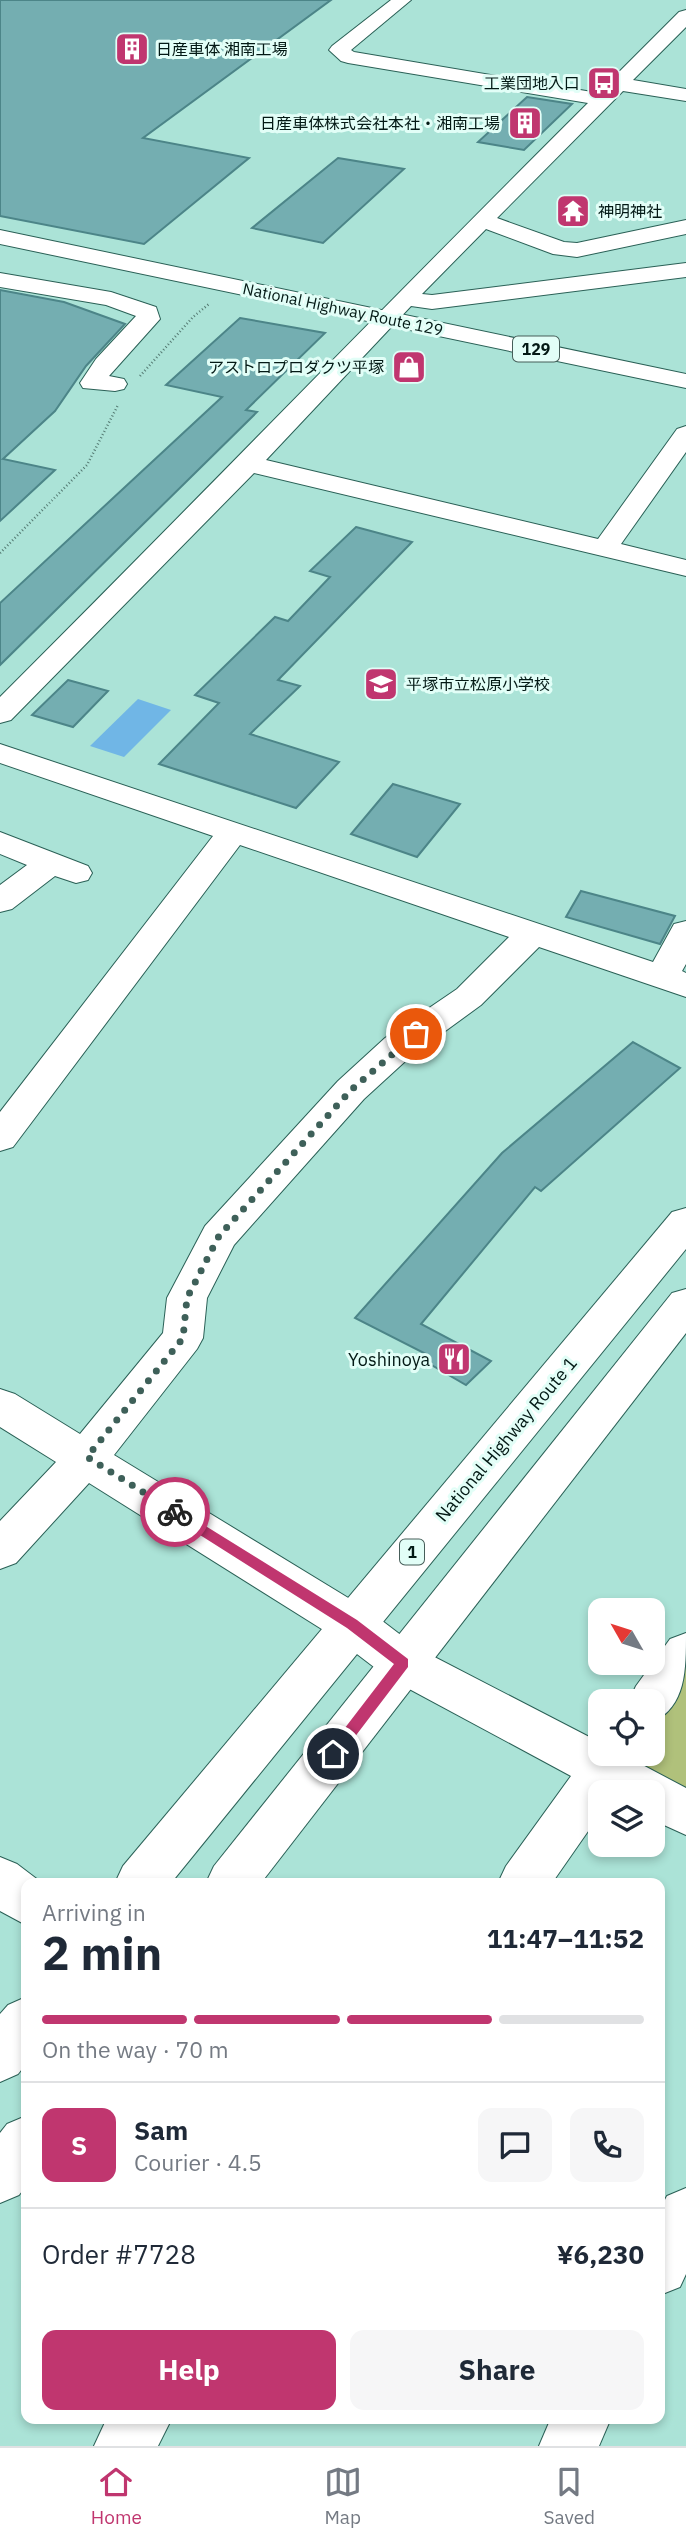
<!DOCTYPE html>
<meta charset="utf-8">
<style>
:root{--surface:#fff;--page:#f6f6f7;--text:#1f2937;--muted:#747a83;--line:#e0e1e3;--accent:#c0366f}
body{margin:0;font-family:"IBM Plex Sans","Noto Sans JP",sans-serif;background:var(--page);color:var(--text);height:100vh;display:flex;flex-direction:column;font-size:26px;white-space:nowrap}
*{box-sizing:border-box;margin:0}
p{font-size:23px;color:var(--muted)}
.icon{flex:none;width:38px;height:38px;fill:none;stroke:currentColor;stroke-width:2;stroke-linecap:round;stroke-linejoin:round}
.map{position:relative;flex:1;overflow:hidden}
.details{position:absolute;left:21px;top:1878px;width:644px;height:546px;display:flex;flex-direction:column;background:var(--surface);border-radius:14px;box-shadow:0 4px 10px #0003}
.details>*{flex:none}
.needle{width:46px;rotate:309deg}
.fabs{position:absolute;left:588px;top:1598px;display:grid;gap:14px}
.fabs a{display:grid;place-items:center;width:77px;height:77px;border-radius:14px;background:var(--surface);box-shadow:0 4px 10px #0003;font-size:35px}
.pin{position:absolute;display:grid;place-items:center;width:60px;height:60px;color:#fff;margin:-30px;border:4px solid #fff;border-radius:50%;box-shadow:0 2px 7px #0007}
.courier{position:absolute;display:grid;place-items:center;width:70px;height:70px;margin:-35px;border:5px solid #c0366f;border-radius:50%;background:#fff;color:#222;box-shadow:0 2px 9px #0007}
.summary em{font-style:normal;font-weight:700}
.summary div{display:flex;flex-direction:column-reverse}
.summary{display:flex;align-items:center;justify-content:space-between;height:119px;padding:0 21px}
h1{font-size:46px;font-weight:700;line-height:52px}
.bar{display:grid;grid-template-columns:repeat(4,1fr);gap:10px 7px;align-content:center;height:84px;padding:0 21px}
.bar i{height:9px;border-radius:5px;background:var(--line)}
.bar .on{background:var(--accent)}
.bar p{grid-column:span 4}
.line{display:flex;align-items:center;gap:18px;padding:0 21px;border-top:2px solid var(--line)}
.line div{flex:1}
.round{display:grid;place-items:center;flex:none;width:74px;height:74px;border-radius:14px;background:var(--page)}
.button{display:flex;gap:14px;margin-top:auto;padding:14px 21px}
.button a{flex:1;height:80px;border-radius:14px;background:var(--accent);color:#fff;font-size:28px;font-weight:700;line-height:80px;text-align:center}
.button a+a{background:var(--page);color:var(--text)}
.dock{display:flex;justify-content:space-around;align-items:center;height:98px;border-top:2px solid var(--line);background:var(--surface);font-size:19px;color:var(--muted)}
.dock a{display:grid;justify-items:center;gap:4px}
.dock .on{color:var(--accent)}
.map>svg:first-child{display:block}
</style>
<div class="map">
<svg width="686" height="2446" viewBox="0 0 686 2446">
<rect width="100%" height="100%" fill="#abe3d7"/>
<polygon fill="#b0c17b" points="686,1663 686,1800 620,1763 626,1754 653,1754 653,1713"/>
<polygon fill="#70b6e6" points="138,699 171,710 124,757 90,746"/>
<g fill="#74aeb1" stroke="#4c8588" stroke-width="2">
<polygon points="0,0 331,0 143,138 249,158 144,244 0,216"/>
<polygon points="527,97 572,104 524,150 478,142"/>
<polygon points="338,158 404,169 323,243 252,228"/>
<polygon points="0,290 64,302 125,324 86,366 55,411 3,459 55,470 0,521"/>
<polygon points="240,318 325,333 246,410 257,412 0,665 0,603 222,397 166,385"/>
<polygon points="356,527 412,542 278,680 300,686 250,734 339,762 296,808 159,764 219,703 195,695 275,617 288,621 330,577 310,571"/>
<polygon points="68,680 108,691 73,727 32,715"/>
<polygon points="393,784 460,804 417,857 351,834"/>
<polygon points="581,891 675,916 660,944 566,917"/>
<polygon points="633,1042 680,1068 541,1191 535,1187 421,1324 491,1361 466,1385 423,1360 428,1355 355,1318 502,1153"/>
</g>
<g fill="none" stroke-linecap="round" stroke-linejoin="round">
<g stroke="#2a6056" stroke-width="2">
<g id="minor">
<path d="M391,0H411L351,50L354,52L598,93L679,12L686,10V27L633,80L686,89V101L623,91L497,218L564,242L577,243L686,220V234L577,257L553,254L486,229L422,294L432,295L686,263V277L432,309L411,306L266,460L598,539L677,429L686,426V452L621,544L686,560V576L254,473L11,720L0,723V697C197,500 390,300 588,103L348,63L341,61L329,50L332,46Z"/>
<polygon points="0,273 111,292 156,307 160,319 109,376 124,379 127,384 124,389 115,391 83,388 80,383 96,359 136,316 106,305 0,287"/>
<polygon points="0,744 653,962 674,924 686,921 686,964 682,971 686,973 686,997 539,947 481,1005 411,1056 364,1099 234,1245 207,1298 203,1338 197,1349 114,1455 368,1610 419,1649 597,1741 600,1738 600,1754 638,1754 635,1761 686,1788 686,1835 653,1820 653,1792 600,1792 600,1814 552,1883 498,1883 506,1866 571,1776 387,1677 336,1638 89,1483 16,1563 0,1569 0,1521 56,1462 0,1427 0,1389 15,1394 80,1434 163,1333 167,1298 205,1226 338,1081 385,1038 457,989 509,937 240,845 13,1147 0,1151 0,1112 213,836 0,763"/>
<polygon points="0,832 88,866 92,873 88,880 76,883 55,876 12,909 0,912 0,885 27,865 0,854"/>
<path d="M686,1633C686,1670 686,1706 653,1722V1701H629L636,1686L670,1639Z"/>
<polygon points="0,1857 17,1864 42,1883 26,1883 26,1925 0,1911"/>
<polygon points="686,2188 686,2274 680,2287 660,2295 660,2209 667,2196"/>
<polygon points="107,2418 172,2418 158,2446 94,2446"/>
<polygon points="551,2418 611,2418 599,2446 539,2446"/>
</g>
</g>
<g stroke="#2a6056" stroke-width="2">
<g id="highway">
<polygon points="0,230 686,374 686,388 0,244"/>
<polygon points="686,1208 686,1249 171,1883 115,1883 123,1866 672,1212"/>
<polygon points="686,1289 686,1333 261,1883 206,1883 214,1866 672,1293"/>
<polygon points="26,1997 26,2064 18,2074 0,2082 0,2014 8,2005"/>
<polygon points="26,2116 26,2186 19,2195 0,2203 0,2133 7,2124"/>
</g>
</g>
<g stroke="#547a72" stroke-width="2.5" stroke-dasharray="1 2.5" stroke-linecap="butt">
<polyline points="140,376 193,317 209,304"/>
<polyline points="0,553 87,465 118,405"/>
</g>
<use href="#minor" fill="#fff" fill-rule="evenodd"/>
<use href="#highway" fill="#fff" fill-rule="evenodd"/>
</g>
<polygon fill="#c0366f" points="175,1507 357,1620 408,1659 408,1667 338,1759 328,1759 328,1750 394,1664 347,1628 170,1516 168,1512"/>
<g fill="none" stroke-linecap="round" stroke-linejoin="round">
<polyline stroke="#3e6059" stroke-width="7" stroke-dasharray="0 12.6" points="175,1512 87,1457 183,1338 187,1298 219,1236 351,1090 416,1034"/>
</g>
<defs>
<g id="building-square" transform="scale(1.75)"><rect x="-9" y="-9" width="18" height="18" rx="4" fill="#c0366f" stroke="#e2fef7"/><path d="M-4-6H4V6H1V3H-1V6H-4ZM-2.5-4.3h1.7v1.8h-1.7ZM.8-4.3h1.7v1.8H.8ZM-2.5-1h1.7V.8h-1.7ZM.8-1h1.7V.8H.8Z" fill="#fff"/></g>
<g id="bus-square" transform="scale(1.75)"><rect x="-9" y="-9" width="18" height="18" rx="4" fill="#c0366f" stroke="#e2fef7"/><path d="M-5-6H5V4H4V6H2V4H-2V6H-4V4H-5ZM-3.5-4V0h7V-4ZM-3.5 1.2v1.5H-2V1.2ZM2 1.2v1.5H3.5V1.2Z" fill="#fff"/></g>
<g id="temple-square" transform="scale(1.75)"><rect x="-9" y="-9" width="18" height="18" rx="4" fill="#c0366f" stroke="#e2fef7"/><path d="M0-6L5-2H3V0L6.5 2.5H4V6H1.5V3h-3V6H-4V2.5H-6.5L-3 0V-2H-5Z" fill="#fff"/></g>
<g id="shop-square" transform="scale(1.75)"><rect x="-9" y="-9" width="18" height="18" rx="4" fill="#c0366f" stroke="#e2fef7"/><path d="M-5-2.5h2.3a2.7 3.5 0 0 1 5.4 0H5L5.5 6h-11ZM-1.5-2.5h3a1.5 2.3 0 0 0-3 0Z" fill="#fff"/></g>
<g id="school-square" transform="scale(1.75)"><rect x="-9" y="-9" width="18" height="18" rx="4" fill="#c0366f" stroke="#e2fef7"/><path d="M0-5L7-2L0 1L-7-2ZM-4 1L0 2.5L4 1V4Q0 6-4 4Z" fill="#fff"/></g>
<g id="restaurant-square" transform="scale(1.75)"><rect x="-9" y="-9" width="18" height="18" rx="4" fill="#c0366f" stroke="#e2fef7"/><path d="M-5-6h1v4h1v-4h1v4h1v-4h1v5L-1.5 .5V6h-2V.5L-5-1ZM5-6V6H3V1.5H1.5Q1.5-4 5-6Z" fill="#fff"/></g>
</defs>
<g fill-rule="evenodd">
<use href="#building-square" x="132" y="49"/>
<use href="#bus-square" x="604" y="83"/>
<use href="#building-square" x="525" y="123"/>
<use href="#temple-square" x="573" y="211"/>
<use href="#shop-square" x="409" y="367"/>
<use href="#school-square" x="381" y="684"/>
<use href="#restaurant-square" x="454" y="1359"/>
</g>
<g text-anchor="middle" dominant-baseline="central" stroke-width="6" stroke-linejoin="round" paint-order="stroke">
<g font-size="16" fill="#031915" stroke="#e2fef7" text-anchor="start">
<text x="156" y="49">日産車体 湘南工場</text>
<text x="580" y="83" text-anchor="end">工業団地入口</text>
<text x="500" y="123" text-anchor="end">日産車体株式会社本社・湘南工場</text>
<text x="598" y="211">神明神社</text>
<text x="384" y="367" text-anchor="end">アストロプロダクツ平塚</text>
<text x="406" y="684">平塚市立松原小学校</text>
</g>
<g font-size="16" fill="#031915" stroke="#e2fef7">
<text transform="translate(343 309) rotate(12)">National Highway Route 129</text>
</g>
<g fill="#e2fef7" stroke="#465e59" stroke-width="2">
<rect x="513" y="336.5" width="46" height="25" rx="5"/>
<rect x="400" y="1539.5" width="24" height="25" rx="5"/>
</g>
<g font-size="16" font-weight="bold" fill="#031915">
<text x="536" y="349">129</text>
<text x="412" y="1552">1</text>
</g>
<g font-size="18" fill="#031915" stroke="#e2fef7" text-anchor="end">
<text x="430" y="1359">Yoshinoya</text>
</g>
<g font-size="18" fill="#031915" stroke="#e2fef7">
<text transform="translate(506 1439) rotate(-50)">National Highway Route 1</text>
</g>
</g>
</svg>
<div class="fabs">
<a><svg class="needle" viewBox="-14 -14 28 28"><path d="M0-13l5 13h-10z" fill="#e53935"/><path d="M0 13l5-13h-10z" fill="#747a83"/></svg></a>
<a><svg class="icon" aria-label="locate" viewBox="0 0 24 24"><circle cx="12" cy="12" r="6"/><path d="M12 2v4M12 18v4M2 12h4M18 12h4"/></svg></a>
<a><svg class="icon" aria-label="layers" viewBox="0 0 24 24"><path d="M12 4l9 5-9 5-9-5zM3 14l9 5 9-5"/></svg></a>
</div>
<div class="pin" style="left:416px;top:1034px;background:#ea580c"><svg class="icon" aria-label="bag" viewBox="0 0 24 24"><path d="M5 8h14l-1 12H6zM9 8a3 3 0 0 1 6 0"/></svg></div>
<div class="pin" style="left:333px;top:1754px;background:#1f2937"><svg class="icon" aria-label="home" viewBox="0 0 24 24"><path d="M3 11l9-7 9 7M6 9v11h12V9"/></svg></div>
<div class="courier" style="left:175px;top:1512px"><svg class="icon" aria-label="bike" viewBox="0 0 24 24"><circle cx="6" cy="16" r="4"/><circle cx="18" cy="16" r="4"/><path d="M6 16l4-8h5l3 8M10 8l3 8H6M13 5h3"/></svg></div>
<section class="details">
<div class="summary"><div><h1>2 min</h1><p>Arriving in</p></div><em>11:47–11:52</em></div>
<div class="bar"><i class="on"></i><i class="on"></i><i class="on"></i><i></i><p>On the way · 70 m</p></div>
<div class="line" style="height:126px"><b class="round" style="background:var(--accent);color:#fff">S</b><div><b>Sam</b><p>Courier · 4.5</p></div><a class="round"><svg class="icon" aria-label="chat" viewBox="0 0 24 24"><path d="M4 5h16v11H9l-5 4z"/></svg></a><a class="round"><svg class="icon" aria-label="phone" viewBox="0 0 24 24"><path d="M5 4h4l2 5-3 2q2 4 5 5l2-3 5 2v4C11 20 4 13 5 4z"/></svg></a></div>
<div class="line" style="height:91px"><div>Order #7728</div><b>¥6,230</b></div>
<div class="button"><a>Help</a><a>Share</a></div>
</section>
</div>
<nav class="dock">
<a class="on"><svg class="icon" aria-label="home" viewBox="0 0 24 24"><path d="M3 11l9-7 9 7M6 9v11h12V9"/></svg>Home</a>
<a><svg class="icon" aria-label="map" viewBox="0 0 24 24"><path d="M3 6l6-2 6 2 6-2v14l-6 2-6-2-6 2zM9 4v14M15 6v14"/></svg>Map</a>
<a><svg class="icon" aria-label="saved" viewBox="0 0 24 24"><path d="M7 4h10v16l-5-4-5 4z"/></svg>Saved</a>
</nav>
